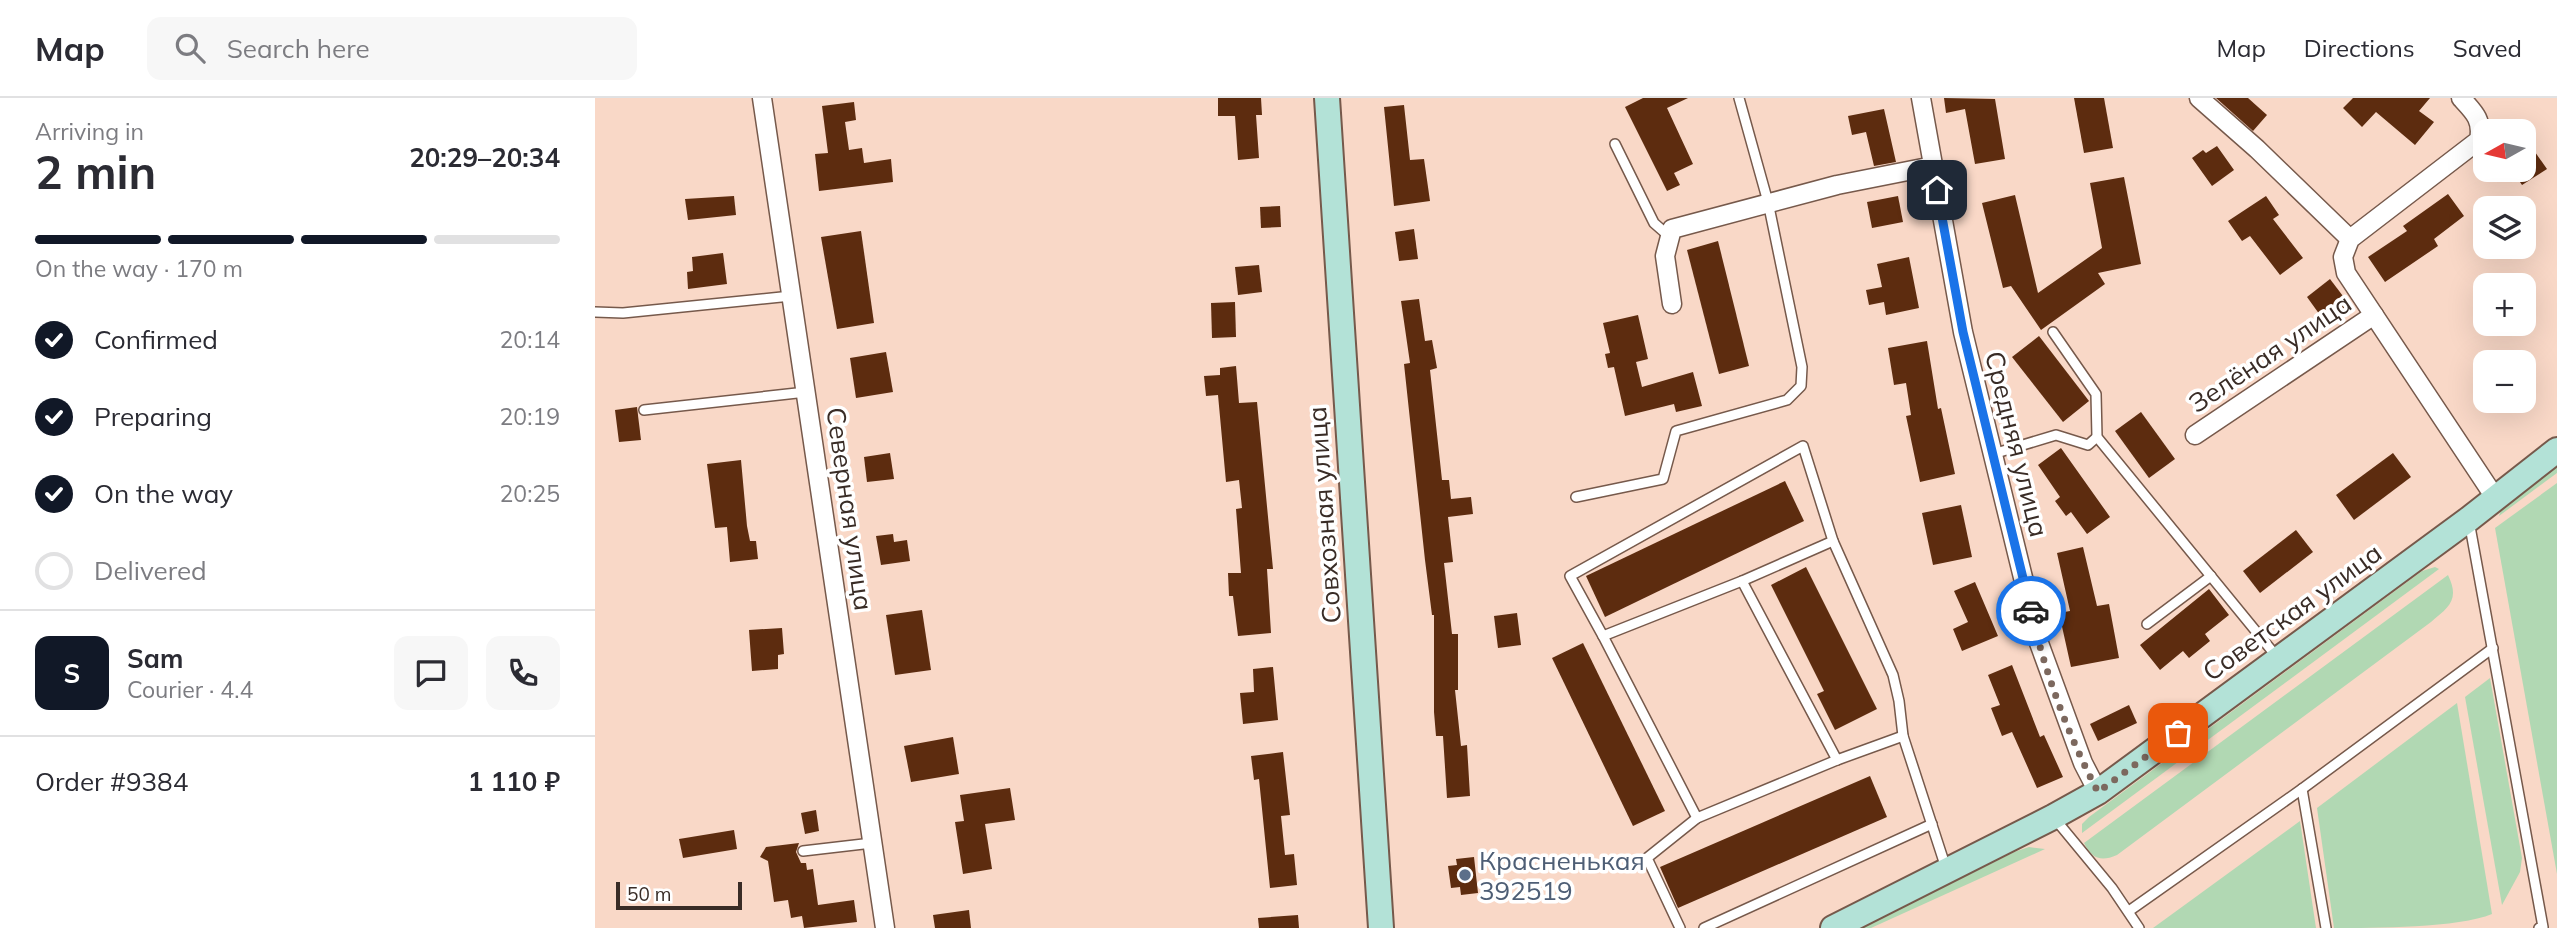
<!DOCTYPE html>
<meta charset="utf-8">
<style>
:root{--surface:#fff;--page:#f7f7f7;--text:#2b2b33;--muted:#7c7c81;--line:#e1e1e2;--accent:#111827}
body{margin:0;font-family:Mulish,sans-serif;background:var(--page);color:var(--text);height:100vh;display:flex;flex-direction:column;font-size:26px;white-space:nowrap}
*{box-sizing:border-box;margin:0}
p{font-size:23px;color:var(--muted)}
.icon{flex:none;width:38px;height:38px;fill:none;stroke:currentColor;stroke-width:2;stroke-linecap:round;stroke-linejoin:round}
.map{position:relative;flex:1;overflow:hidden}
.details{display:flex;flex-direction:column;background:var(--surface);width:595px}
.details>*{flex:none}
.needle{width:46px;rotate:262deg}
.controls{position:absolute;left:1878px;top:21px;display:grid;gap:14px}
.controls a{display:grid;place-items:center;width:63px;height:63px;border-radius:14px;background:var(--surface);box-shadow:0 7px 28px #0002;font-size:35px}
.scale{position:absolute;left:21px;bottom:18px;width:126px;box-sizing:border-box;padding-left:7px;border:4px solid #392c26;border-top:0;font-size:19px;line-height:24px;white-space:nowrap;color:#392c26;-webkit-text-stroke:5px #fff;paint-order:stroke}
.pin{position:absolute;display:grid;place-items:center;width:60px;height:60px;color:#fff;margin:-30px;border-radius:14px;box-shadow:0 4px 10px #0006}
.courier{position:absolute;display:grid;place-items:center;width:70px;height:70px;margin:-35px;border:5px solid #1a73e8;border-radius:50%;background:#fff;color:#222;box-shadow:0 2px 9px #0007}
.summary em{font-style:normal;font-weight:700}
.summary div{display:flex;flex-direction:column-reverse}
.summary{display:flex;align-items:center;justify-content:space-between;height:119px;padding:0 35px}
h1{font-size:46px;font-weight:700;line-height:52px}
.bar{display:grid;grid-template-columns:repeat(4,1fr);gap:10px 7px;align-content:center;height:84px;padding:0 35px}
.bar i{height:9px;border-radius:5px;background:var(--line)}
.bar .active{background:var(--accent)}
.bar p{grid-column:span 4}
.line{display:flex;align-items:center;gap:18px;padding:0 35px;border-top:2px solid var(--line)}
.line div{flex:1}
.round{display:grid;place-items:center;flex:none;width:74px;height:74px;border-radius:14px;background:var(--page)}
ol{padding:0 35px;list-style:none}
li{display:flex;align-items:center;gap:21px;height:77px}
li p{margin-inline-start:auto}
li .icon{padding:7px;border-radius:50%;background:var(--accent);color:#fff;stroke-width:4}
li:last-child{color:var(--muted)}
li i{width:38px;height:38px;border:4px solid var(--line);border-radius:50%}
header{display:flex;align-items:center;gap:42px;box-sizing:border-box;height:98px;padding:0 35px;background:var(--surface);border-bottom:2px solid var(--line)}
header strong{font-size:33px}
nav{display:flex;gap:38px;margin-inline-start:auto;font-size:24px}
.search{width:490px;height:63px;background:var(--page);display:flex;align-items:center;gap:18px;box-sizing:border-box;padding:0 24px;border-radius:14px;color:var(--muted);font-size:26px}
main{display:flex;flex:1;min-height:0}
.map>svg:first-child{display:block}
</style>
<header>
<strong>Map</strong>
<div class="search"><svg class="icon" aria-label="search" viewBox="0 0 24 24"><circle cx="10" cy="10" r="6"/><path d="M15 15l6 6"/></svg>Search here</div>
<nav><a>Map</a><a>Directions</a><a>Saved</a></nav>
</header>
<main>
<section class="details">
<div class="summary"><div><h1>2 min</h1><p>Arriving in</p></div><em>20:29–20:34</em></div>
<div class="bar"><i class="active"></i><i class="active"></i><i class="active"></i><i></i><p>On the way · 170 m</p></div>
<ol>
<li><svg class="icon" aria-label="check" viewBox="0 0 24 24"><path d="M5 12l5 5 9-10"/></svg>Confirmed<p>20:14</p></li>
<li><svg class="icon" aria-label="check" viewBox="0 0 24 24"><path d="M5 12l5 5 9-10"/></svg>Preparing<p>20:19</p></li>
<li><svg class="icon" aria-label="check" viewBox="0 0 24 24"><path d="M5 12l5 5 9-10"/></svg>On the way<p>20:25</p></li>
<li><i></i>Delivered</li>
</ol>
<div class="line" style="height:126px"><b class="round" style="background:var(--accent);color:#fff">S</b><div><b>Sam</b><p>Courier · 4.4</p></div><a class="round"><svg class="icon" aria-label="chat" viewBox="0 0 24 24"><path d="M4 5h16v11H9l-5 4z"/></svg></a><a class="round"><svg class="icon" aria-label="phone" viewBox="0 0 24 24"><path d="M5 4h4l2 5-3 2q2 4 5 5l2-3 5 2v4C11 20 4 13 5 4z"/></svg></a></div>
<div class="line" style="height:91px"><div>Order #9384</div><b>1 110 ₽</b></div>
</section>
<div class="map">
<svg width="1962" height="830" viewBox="0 0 1962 830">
<rect width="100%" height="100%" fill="#f9d8c7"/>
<g fill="#b1d8b3">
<polygon points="1962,365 1962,375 1904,418 1908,405"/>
<polygon points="1962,385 1962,776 1900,430"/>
<polygon points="1840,469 1844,471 1487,735 1487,726 1494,719 1827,473"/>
<path d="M1853,477C1865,502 1854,509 1836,524L1522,757C1506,764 1497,761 1489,745Z"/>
<polygon points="1895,580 1927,760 1925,774 1907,807 1870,599"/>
<path d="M1862,605L1897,816C1864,830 1779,830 1739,830L1722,710Z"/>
<polygon points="1705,723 1721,830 1558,830"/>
<polygon points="1434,749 1450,751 1276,830 1265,830 1419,754"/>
</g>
<g fill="#5d2c0f">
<polygon points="623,0 666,0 667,17 661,17 664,60 643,62 640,18 623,18"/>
<polygon points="1048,0 1093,0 1072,10 1098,66 1079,75 1085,87 1072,93 1030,9"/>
<polygon points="1349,0 1400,1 1410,61 1380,66 1370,11 1351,15"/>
<polygon points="1479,0 1509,0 1518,50 1489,55"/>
<polygon points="1621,0 1653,0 1672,17 1658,33"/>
<polygon points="1758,0 1835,0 1824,13 1839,24 1820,47 1781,14 1767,29 1748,10"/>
<polygon points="259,4 261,22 250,24 254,52 267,50 269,65 296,61 298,84 224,93 220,56 233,55 227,8"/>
<polygon points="809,7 815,62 829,61 835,103 799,108 789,9"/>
<polygon points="1289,11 1301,64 1279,68 1271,34 1257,37 1253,18"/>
<polygon points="1622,48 1639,72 1617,88 1597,60 1608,52 1611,55"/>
<polygon points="1940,54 1952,71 1927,87 1917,72 1928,72 1928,61"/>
<polygon points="1529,79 1546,166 1503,175 1510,186 1446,232 1416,188 1408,190 1387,105 1420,97 1443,195 1507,150 1495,85"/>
<polygon points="1853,96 1869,118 1839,141 1843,148 1790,184 1773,159 1812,133 1808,128"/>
<polygon points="139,98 141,117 93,122 90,101"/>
<polygon points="1303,98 1308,124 1277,130 1272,104"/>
<polygon points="1671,98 1684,117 1678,121 1708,160 1685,177 1655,138 1647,143 1633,123"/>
<polygon points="685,108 686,129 666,130 665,109"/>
<polygon points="819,131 823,161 804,163 800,134"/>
<polygon points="266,133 279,225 242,231 226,139"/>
<polygon points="1123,143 1154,268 1124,276 1092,152"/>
<polygon points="128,155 132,186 93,191 92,174 98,173 97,159"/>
<polygon points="1314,159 1324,210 1291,217 1289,204 1274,207 1271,192 1287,189 1282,166"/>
<polygon points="664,167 667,194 643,197 640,169"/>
<polygon points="1735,181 1754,206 1730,224 1712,199"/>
<polygon points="824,201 830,243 837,242 842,270 835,272 847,382 854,382 856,401 876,399 878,416 853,419 858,464 849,465 857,536 863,536 863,592 860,592 866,648 872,647 875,698 852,700 848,638 841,638 839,614 839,517 837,517 830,462 809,266 815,265 806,203"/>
<polygon points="640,204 641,239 617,240 616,205"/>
<polygon points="1043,217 1053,261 1041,264 1047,289 1098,274 1107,308 1081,314 1079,306 1030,318 1019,269 1013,270 1010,256 1015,255 1008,225"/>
<polygon points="1444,238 1494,303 1468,324 1417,259"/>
<polygon points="1332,243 1343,311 1346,310 1360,376 1325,384 1311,318 1316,317 1311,285 1299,287 1293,250"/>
<polygon points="291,254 298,294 261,300 255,260"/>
<polygon points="641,268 644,305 662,304 678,471 672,471 676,535 643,538 638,498 634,498 633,475 646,475 641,411 647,410 644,382 631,384 623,297 611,298 609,278 625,277 625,270"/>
<polygon points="42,309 46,342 24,344 20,312"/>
<polygon points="1546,314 1580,361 1554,380 1520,333"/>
<polygon points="1466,350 1515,419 1492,436 1476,414 1471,418 1460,403 1465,399 1443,367"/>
<polygon points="295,355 299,381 272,384 269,359"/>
<polygon points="1798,355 1816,379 1759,422 1741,397"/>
<polygon points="146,362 152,428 155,443 161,443 163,461 135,464 132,429 120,430 112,366"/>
<polygon points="1190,383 1209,423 1010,519 991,478"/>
<polygon points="1366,407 1377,459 1338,467 1327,415"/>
<polygon points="1701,432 1718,454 1665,495 1648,473"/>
<polygon points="298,436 299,444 312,442 315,463 286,467 281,438"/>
<polygon points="1488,449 1502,508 1514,506 1524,560 1476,569 1464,515 1475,513 1462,455"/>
<polygon points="1211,469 1282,611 1240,632 1222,596 1229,593 1176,487"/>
<polygon points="1380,484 1403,538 1367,553 1358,531 1373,524 1359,493"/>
<polygon points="1614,491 1634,517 1610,536 1615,543 1594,560 1588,553 1565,572 1545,547"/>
<polygon points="327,512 336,572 300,577 291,517"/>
<polygon points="922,515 926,547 903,550 899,518"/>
<polygon points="187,530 189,556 183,557 183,571 157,573 154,532"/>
<polygon points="988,545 1070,713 1038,728 957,560"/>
<polygon points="1417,567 1445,639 1449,637 1468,679 1442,690 1417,634 1407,638 1396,610 1405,607 1393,577"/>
<polygon points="678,569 683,622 648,626 645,595 659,594 658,571"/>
<polygon points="1534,607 1542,625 1503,643 1495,626"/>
<polygon points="358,639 364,676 316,684 309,648"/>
<polygon points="688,654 695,717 686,718 690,757 699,756 702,787 675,790 664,681 659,682 656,658"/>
<polygon points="1275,678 1292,719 1083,810 1065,769"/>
<polygon points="415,690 420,722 390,726 397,771 368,776 360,724 369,723 365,697"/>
<polygon points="221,712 224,733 210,736 206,715"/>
<polygon points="139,732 142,751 88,760 84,741"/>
<polygon points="204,745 201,754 206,765 211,765 212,772 218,771 223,807 259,802 262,824 209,830 207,818 196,820 193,802 179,804 173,763 165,759 171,749"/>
<polygon points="879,759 883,795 866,797 865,789 856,790 853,768 862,767 861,761"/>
<polygon points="374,812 376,830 340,830 338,817"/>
<polygon points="703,817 704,830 664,830 663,820"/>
</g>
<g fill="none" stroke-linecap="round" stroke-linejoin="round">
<g stroke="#76594b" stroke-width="12">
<g id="lane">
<polyline points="1020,46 1059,125 1075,139"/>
<polyline points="0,214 28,215 196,198"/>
<polyline points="1458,234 1501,296 1502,339 1682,559"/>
<polyline points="49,312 211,294"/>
<polyline points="1398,356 1461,337 1493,347 1502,339"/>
<polyline points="981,399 1068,381 1081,333 1192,302 1206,288 1207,269 1173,104 1144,0"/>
<polyline points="1874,423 1948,829 1944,830"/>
<polyline points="1147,483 1238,443"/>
<polyline points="1552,526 1616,478"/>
<polyline points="1008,538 975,478 1208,348 1238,443 1298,577 1304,603 1308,638 1351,770"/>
<polyline points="1707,691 1731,830"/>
<polyline points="1102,720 1008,538 1147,483 1242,662"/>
<polyline points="1460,721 1517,790 1544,830"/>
<polyline points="208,753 277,745"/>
<polyline points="1534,813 1707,691 1898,550"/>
<polyline points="1085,830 1052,760 1102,720 1242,662 1308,638"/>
<polyline points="1109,830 1337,726"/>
</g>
</g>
<g stroke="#76594b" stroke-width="21">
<g id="street">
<polyline points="167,0 290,830"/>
<polyline points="1326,0 1368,234 1444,545 1488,665 1503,694"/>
<polyline points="1604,0 1662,51 1755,141"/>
<path d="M1866,0C1879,14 1888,22 1884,42L1755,141L1748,159L1751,175L1901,401"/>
<polyline points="1077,206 1070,158 1077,131 1242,87 1338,68"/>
<polyline points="1600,337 1779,217"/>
</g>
</g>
<g stroke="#76594b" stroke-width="28">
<g id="secondary">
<polyline points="732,0 786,830"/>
<polyline points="1238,830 1458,719 1503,694 1874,421 1962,352"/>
</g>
</g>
<use href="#lane" stroke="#fff" stroke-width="9"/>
<use href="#street" stroke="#fff" stroke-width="18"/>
<use href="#secondary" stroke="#b3e2d7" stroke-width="24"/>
</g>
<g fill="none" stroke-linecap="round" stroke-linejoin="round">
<path stroke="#7c685e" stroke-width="7" stroke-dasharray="0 12.6" d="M1436,513C1450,575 1473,637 1503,694L1583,635"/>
<polyline stroke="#1a73e8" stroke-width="9" points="1342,92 1368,234 1436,513"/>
</g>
<circle fill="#5c6f8a" stroke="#fff" stroke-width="2.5" cx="870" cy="777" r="7"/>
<g text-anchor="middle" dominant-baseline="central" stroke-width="7" stroke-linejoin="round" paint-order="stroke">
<g font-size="26" fill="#392c26" stroke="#fff">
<text transform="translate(1675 255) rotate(-34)">Зелёная улица</text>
<text transform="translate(1422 346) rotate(76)">Средняя улица</text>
<text transform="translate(255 411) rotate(82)">Северная улица</text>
<text transform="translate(729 417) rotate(-94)">Совхозная улица</text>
<text transform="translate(1697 514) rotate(-36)">Советская улица</text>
</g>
<g font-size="26" fill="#4e5e75" stroke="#fff" text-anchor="start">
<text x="884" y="762">Красненькая<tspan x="884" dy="30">392519</tspan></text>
</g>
</g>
</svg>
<div class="controls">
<a><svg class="needle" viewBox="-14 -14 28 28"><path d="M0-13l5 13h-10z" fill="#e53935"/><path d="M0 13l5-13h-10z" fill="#7c7c81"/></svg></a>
<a><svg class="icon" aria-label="layers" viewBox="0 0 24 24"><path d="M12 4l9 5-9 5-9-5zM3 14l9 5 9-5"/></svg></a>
<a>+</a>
<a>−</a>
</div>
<div class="scale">50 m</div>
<div class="pin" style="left:1583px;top:635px;background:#ea580c"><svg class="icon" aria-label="bag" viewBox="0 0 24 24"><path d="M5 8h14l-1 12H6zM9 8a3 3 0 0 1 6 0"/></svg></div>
<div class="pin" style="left:1342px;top:92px;background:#1f2937"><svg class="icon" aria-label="home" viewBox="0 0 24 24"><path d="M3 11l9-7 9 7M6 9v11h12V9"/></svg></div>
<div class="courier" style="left:1436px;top:513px"><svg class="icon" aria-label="car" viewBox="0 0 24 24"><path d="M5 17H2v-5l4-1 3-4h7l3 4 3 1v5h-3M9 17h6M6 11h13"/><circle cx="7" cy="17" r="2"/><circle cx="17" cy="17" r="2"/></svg></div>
</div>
</main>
